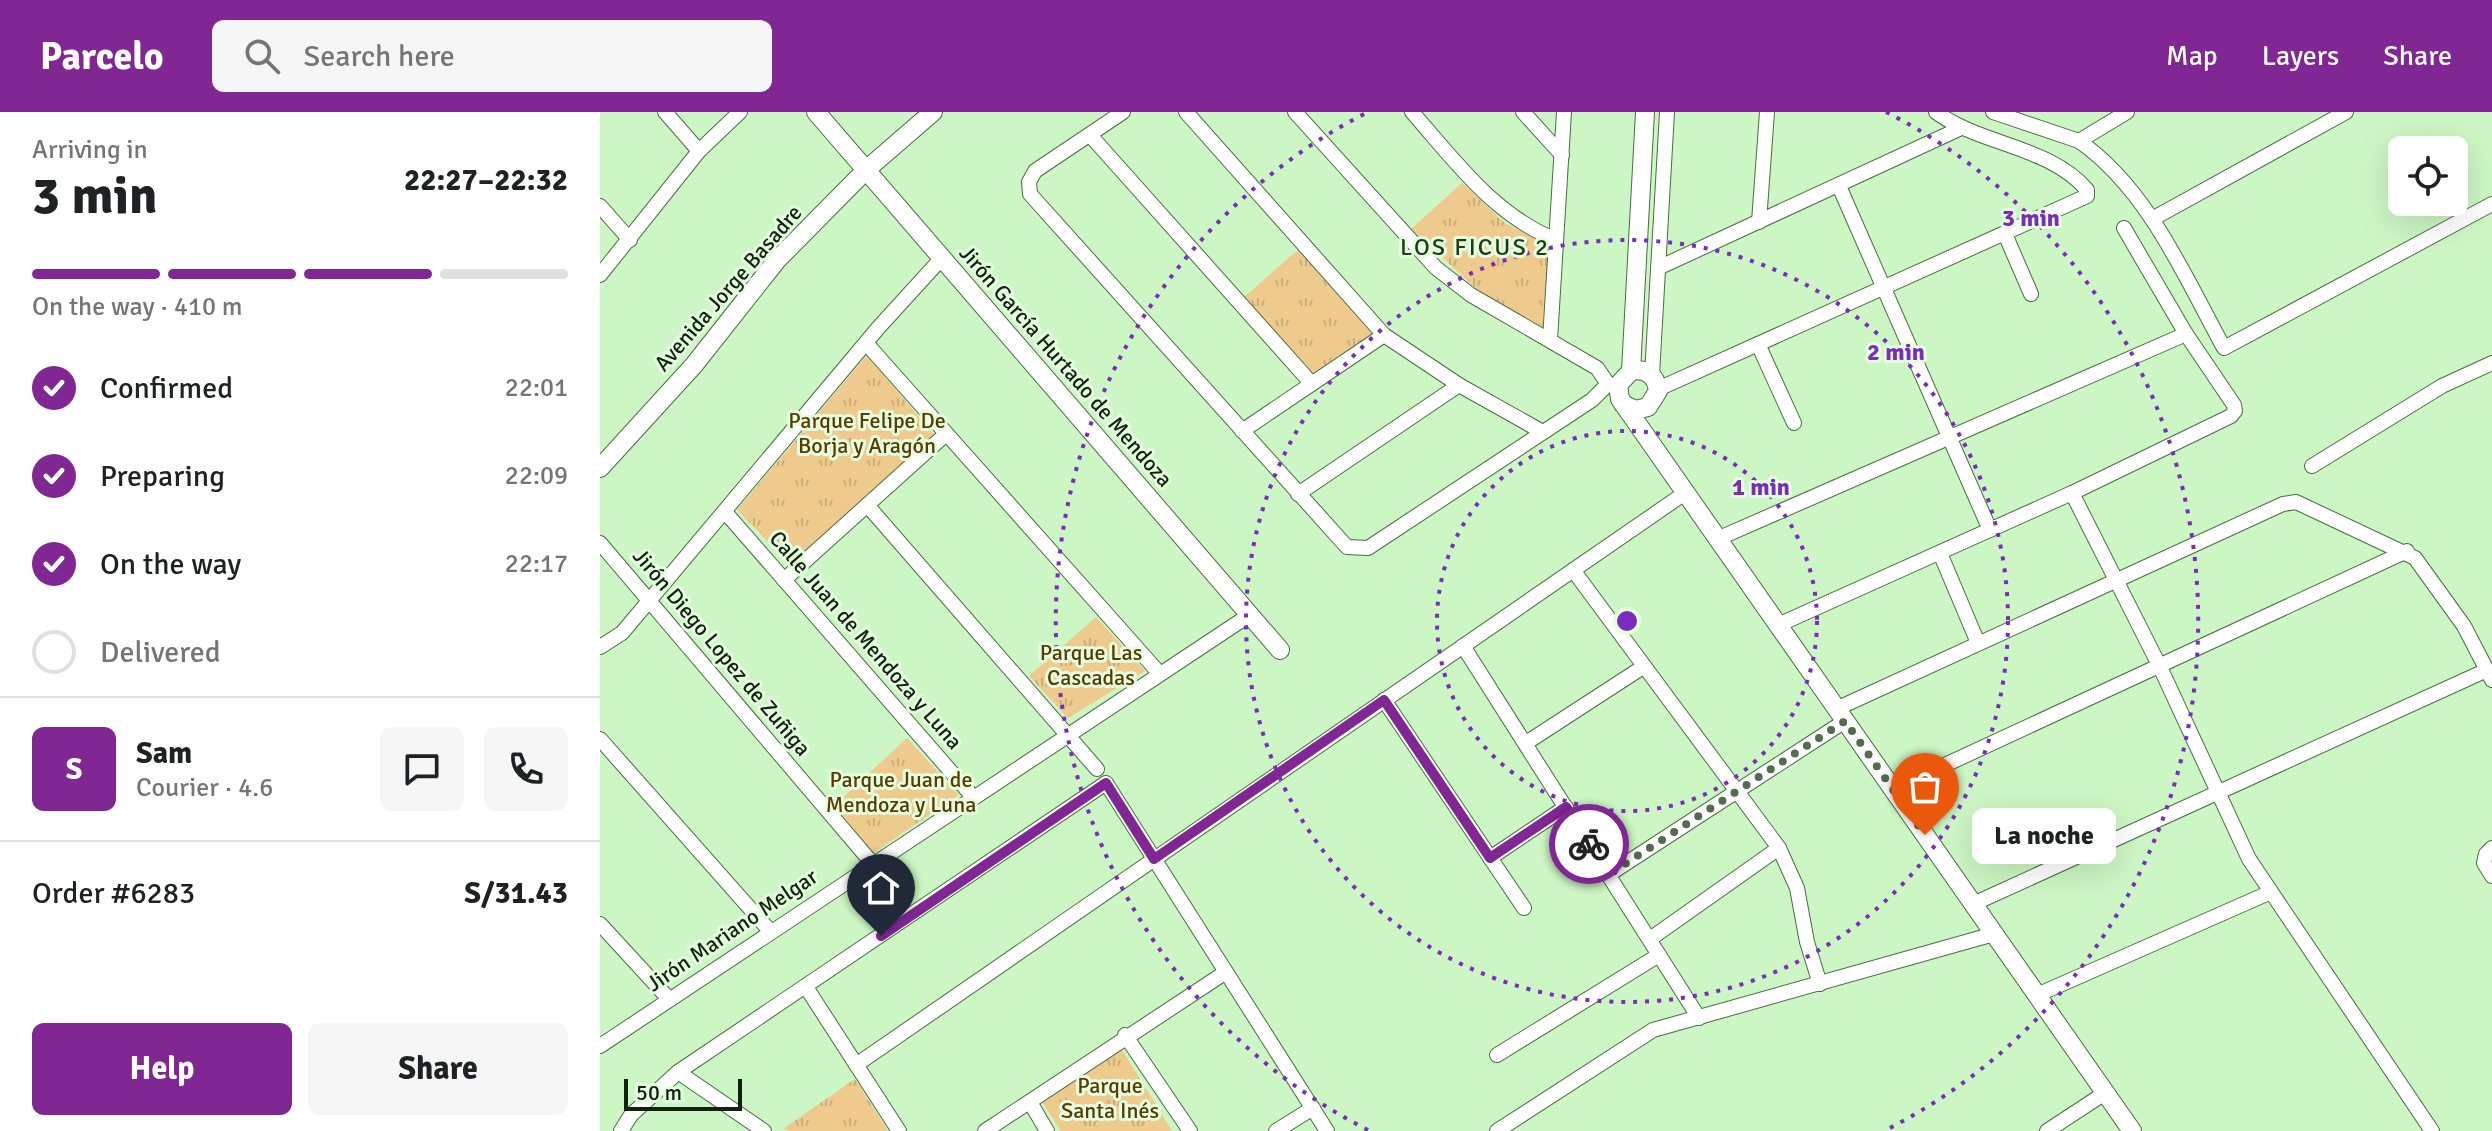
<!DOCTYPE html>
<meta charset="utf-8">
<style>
:root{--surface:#fff;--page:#f6f6f6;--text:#202124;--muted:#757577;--line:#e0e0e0;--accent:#812794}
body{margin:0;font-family:Signika,sans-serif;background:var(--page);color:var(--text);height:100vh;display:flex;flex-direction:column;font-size:30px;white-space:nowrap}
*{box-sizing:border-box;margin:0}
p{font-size:26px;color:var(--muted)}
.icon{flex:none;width:44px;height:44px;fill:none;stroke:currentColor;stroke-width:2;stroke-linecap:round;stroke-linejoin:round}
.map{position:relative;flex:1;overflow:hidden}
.drawer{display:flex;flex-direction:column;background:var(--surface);width:600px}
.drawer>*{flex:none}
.controls{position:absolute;left:1788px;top:24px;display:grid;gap:16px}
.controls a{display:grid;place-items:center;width:80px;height:80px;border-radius:12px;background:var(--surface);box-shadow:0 8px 32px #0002;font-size:40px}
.scale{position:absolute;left:24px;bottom:20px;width:118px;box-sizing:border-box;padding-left:8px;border:4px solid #12220f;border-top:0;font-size:22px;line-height:28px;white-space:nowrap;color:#12220f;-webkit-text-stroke:6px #e5fedf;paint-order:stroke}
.pin{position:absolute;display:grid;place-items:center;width:68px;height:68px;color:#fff;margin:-82px -34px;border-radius:50% 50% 50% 0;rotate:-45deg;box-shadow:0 0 8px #0007}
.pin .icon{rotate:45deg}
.courier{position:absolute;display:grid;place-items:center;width:80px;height:80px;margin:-40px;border:6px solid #812794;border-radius:50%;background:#fff;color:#222;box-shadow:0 2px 10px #0007}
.bubble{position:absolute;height:56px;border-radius:12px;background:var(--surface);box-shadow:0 8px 32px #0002;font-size:26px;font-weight:700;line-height:56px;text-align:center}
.headline em{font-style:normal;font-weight:700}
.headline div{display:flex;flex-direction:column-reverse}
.headline{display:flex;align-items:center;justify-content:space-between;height:136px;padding:0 32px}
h1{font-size:52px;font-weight:700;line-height:60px}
.bar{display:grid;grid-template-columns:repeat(4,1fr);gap:12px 8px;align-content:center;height:96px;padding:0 32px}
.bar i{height:10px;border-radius:6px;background:var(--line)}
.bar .on{background:var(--accent)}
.bar p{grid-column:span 4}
.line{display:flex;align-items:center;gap:20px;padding:0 32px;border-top:2px solid var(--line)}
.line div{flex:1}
.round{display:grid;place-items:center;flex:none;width:84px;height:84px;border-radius:12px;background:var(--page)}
ol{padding:0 32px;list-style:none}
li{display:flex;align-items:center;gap:24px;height:88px}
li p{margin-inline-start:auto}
li .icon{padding:8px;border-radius:50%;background:var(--accent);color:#fff;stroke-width:4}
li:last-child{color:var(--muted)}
li i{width:44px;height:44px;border:4px solid var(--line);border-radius:50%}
.primary-button{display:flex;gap:16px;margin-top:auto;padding:16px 32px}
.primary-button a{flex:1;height:92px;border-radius:12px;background:var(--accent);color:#fff;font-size:32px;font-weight:700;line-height:92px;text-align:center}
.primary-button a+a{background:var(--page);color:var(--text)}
header{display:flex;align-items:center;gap:48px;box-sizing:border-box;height:112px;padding:0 40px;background:var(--accent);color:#fff}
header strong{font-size:38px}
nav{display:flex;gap:44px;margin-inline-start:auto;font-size:28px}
.search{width:560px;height:72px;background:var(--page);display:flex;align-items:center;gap:20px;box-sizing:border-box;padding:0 28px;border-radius:12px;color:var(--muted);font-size:30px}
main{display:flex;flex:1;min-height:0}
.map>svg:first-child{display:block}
</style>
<header>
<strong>Parcelo</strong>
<div class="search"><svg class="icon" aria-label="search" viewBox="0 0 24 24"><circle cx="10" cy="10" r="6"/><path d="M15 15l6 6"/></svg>Search here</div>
<nav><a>Map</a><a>Layers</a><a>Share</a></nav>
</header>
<main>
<section class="drawer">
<div class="headline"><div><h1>3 min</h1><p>Arriving in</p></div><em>22:27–22:32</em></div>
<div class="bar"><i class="on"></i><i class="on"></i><i class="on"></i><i></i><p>On the way · 410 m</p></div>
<ol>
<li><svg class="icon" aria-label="check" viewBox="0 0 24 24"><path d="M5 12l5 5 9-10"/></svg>Confirmed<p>22:01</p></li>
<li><svg class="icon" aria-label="check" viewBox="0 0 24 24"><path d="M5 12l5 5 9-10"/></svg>Preparing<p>22:09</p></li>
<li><svg class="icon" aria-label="check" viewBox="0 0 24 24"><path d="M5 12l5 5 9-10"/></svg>On the way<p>22:17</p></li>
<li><i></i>Delivered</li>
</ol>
<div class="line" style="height:144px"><b class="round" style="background:var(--accent);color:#fff">S</b><div><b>Sam</b><p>Courier · 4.6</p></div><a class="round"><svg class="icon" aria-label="chat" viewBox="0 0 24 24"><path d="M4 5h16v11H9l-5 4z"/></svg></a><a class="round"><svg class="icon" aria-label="phone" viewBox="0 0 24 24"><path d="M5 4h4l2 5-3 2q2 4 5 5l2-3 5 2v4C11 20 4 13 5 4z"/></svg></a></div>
<div class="line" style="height:104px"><div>Order #6283</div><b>S/31.43</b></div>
<div class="primary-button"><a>Help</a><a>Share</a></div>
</section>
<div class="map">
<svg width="1892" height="1019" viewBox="0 0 1892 1019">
<defs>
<pattern id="grass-tufts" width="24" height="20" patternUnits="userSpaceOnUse" patternTransform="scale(2)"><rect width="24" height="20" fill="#eeca8d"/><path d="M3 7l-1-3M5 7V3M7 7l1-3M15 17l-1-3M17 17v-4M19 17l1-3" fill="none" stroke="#cbad78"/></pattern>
</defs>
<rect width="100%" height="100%" fill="#ccf6c3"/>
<g fill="url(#grass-tufts)">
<polygon points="862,71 906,112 950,133 943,216 878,178 811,117"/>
<polygon points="698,138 773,222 713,263 644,185"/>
<polygon points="267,243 335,324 191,453 137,398"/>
<polygon points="496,505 545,559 468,606 429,564"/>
<polygon points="307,626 359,683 273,741 235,693"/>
<polygon points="522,938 572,1019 461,1019 441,988"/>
<polygon points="255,967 288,1019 189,1019 184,1016"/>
</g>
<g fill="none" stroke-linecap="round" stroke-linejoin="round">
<g stroke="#496d42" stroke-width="16">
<g id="minor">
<polyline points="65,0 99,39"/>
<polyline points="523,0 435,59 429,70 430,82 747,435 768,436 992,288 1008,272"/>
<polyline points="586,0 784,223 859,273 941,319"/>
<polyline points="695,0 836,156 871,183 997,256 1008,272"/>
<path d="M812,0C855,49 894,103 956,128"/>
<polyline points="923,0 962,43"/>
<polyline points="1393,0 1479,29 1527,0"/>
<polyline points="490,23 712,272"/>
<path d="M1479,29C1548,77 1585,165 1624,236L1892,92"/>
<polyline points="1239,74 1390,418"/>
<polyline points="0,94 30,128"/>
<polyline points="1552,107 1746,0"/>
<polyline points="1159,110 1167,0"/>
<polyline points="1524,116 1586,222"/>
<polyline points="1405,122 1431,182"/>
<polyline points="1058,156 1359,17"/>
<polyline points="0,163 99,39 140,0"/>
<polyline points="950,228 964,0"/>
<polyline points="266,231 560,562"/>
<polyline points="1158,232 1194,311"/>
<polyline points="1052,263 1067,0"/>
<path d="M1058,277L1487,84V78C1450,34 1380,33 1336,0"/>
<polyline points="642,319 784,223"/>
<polyline points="1712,354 1842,274 1892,251"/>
<polyline points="1472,381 1560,555 1649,747 1832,1019"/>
<polyline points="698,382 859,273"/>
<polyline points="267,393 497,657"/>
<polyline points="126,401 373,685"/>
<polyline points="1117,427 1586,222 1634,293 1635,299 1631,304 1472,381 1178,513"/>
<polyline points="0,431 272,751"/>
<polyline points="1340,441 1378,531"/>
<polyline points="973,458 1179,736 1197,776 1207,830 1220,872"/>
<polyline points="184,468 346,322"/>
<polyline points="863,534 1099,906"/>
<polyline points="0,535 22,521 279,215 341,147"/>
<polyline points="784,588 924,796"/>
<polyline points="1236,597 1683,392 1696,390 1815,446 1864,514 1892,568"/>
<polyline points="0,627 170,819"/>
<polyline points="926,631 1043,555"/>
<polyline points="1293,677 1807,439"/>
<polyline points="1892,736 1886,742 1884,751 1892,764"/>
<polyline points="890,746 966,695"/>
<polyline points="1008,763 1245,609"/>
<polyline points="1373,792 1887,558"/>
<polyline points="0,812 69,887"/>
<polyline points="1050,827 1179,736"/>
<polyline points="206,875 299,1019"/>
<polyline points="1437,883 1671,780"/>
<polyline points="525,923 590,1019"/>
<polyline points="0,934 651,502"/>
<polyline points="897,943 1059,843"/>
<polyline points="256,953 1085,381"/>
<polyline points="78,960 164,1019"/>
<polyline points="430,990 447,1019"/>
<polyline points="21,1019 31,1003 78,960 506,671 727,1019"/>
<polyline points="385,1019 626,860"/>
<polyline points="676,1019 713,996"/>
<polyline points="897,1019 1053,918 1394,822"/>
<polyline points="1447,1019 1505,981"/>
</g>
</g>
<g stroke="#496d42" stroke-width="20">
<g id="tertiary">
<polyline points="216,0 680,538"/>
<polyline points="1031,259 1045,0"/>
<path d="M1023,292L1035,298L1048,295L1058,279C1056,263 1046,256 1031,259L1018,273L1020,287L1532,1019"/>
<polyline points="0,356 94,253 177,148 266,58 333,0"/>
</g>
</g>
<use href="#minor" stroke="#fff" stroke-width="14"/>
<use href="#tertiary" stroke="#fff" stroke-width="18"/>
</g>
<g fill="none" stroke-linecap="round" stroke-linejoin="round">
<polyline stroke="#536c4e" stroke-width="8" stroke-dasharray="0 14.4" points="989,732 1008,763 1245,609 1325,723"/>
<polyline stroke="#812794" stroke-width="10" points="281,824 506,671 554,747 784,588 890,746 966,695 989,732"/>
</g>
<g fill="none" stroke="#7b2cbf" stroke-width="4" stroke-dasharray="4 8">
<circle cx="1027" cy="509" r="190"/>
<circle cx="1027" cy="509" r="381"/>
<path d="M768 1018A571 571 0 0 1 768 0M1286 0A571 571 0 0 1 1286 1018"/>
</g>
<g text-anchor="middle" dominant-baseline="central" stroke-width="6" stroke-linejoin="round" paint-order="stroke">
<g font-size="22" fill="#12220f" stroke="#e5fedf">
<text transform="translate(128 176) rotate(-49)">Avenida Jorge Basadre</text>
<text transform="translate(466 254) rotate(49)">Jirón García Hurtado de Mendoza</text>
<text transform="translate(266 528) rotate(49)">Calle Juan de Mendoza y Luna</text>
<text transform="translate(122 540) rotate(50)">Jirón Diego Lopez de Zuñiga</text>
<text transform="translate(132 818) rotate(-34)">Jirón Mariano Melgar</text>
</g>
<g font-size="22" fill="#573b00" stroke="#e5fedf">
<text x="267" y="308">Parque Felipe De<tspan x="267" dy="25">Borja y Aragón</tspan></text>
<text x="491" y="540">Parque Las<tspan x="491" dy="25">Cascadas</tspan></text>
<text x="301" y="667">Parque Juan de<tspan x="301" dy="25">Mendoza y Luna</tspan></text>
<text x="510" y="973">Parque<tspan x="510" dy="25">Santa Inés</tspan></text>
</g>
<g font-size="24" letter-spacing="2" fill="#1a3d13" stroke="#e5fedf">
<text x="875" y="135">LOS FICUS 2</text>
</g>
</g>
<circle cx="1027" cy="509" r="12" fill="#7b2cbf" stroke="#e5fedf" stroke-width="4"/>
<g font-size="24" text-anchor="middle" font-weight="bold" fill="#7b2cbf" stroke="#e5fedf" stroke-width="6" stroke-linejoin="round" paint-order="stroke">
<text x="1431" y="114">3 min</text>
<text x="1296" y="248">2 min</text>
<text x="1161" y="383">1 min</text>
</g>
</svg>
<div class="controls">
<a><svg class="icon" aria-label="locate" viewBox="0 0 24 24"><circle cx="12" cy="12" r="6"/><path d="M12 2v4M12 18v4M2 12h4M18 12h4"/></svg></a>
</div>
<div class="scale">50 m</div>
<div class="pin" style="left:1325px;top:723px;background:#ea580c"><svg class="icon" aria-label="bag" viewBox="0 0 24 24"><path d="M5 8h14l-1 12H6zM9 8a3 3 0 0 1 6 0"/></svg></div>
<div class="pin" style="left:281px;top:824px;background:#1f2937"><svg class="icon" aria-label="home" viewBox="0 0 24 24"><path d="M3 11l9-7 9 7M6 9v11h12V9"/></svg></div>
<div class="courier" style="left:989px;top:732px"><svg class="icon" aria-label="bike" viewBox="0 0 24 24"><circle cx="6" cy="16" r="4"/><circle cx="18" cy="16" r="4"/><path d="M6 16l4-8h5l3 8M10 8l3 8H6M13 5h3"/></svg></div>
<div class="bubble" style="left:1372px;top:696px;width:144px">La noche</div>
</div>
</main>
